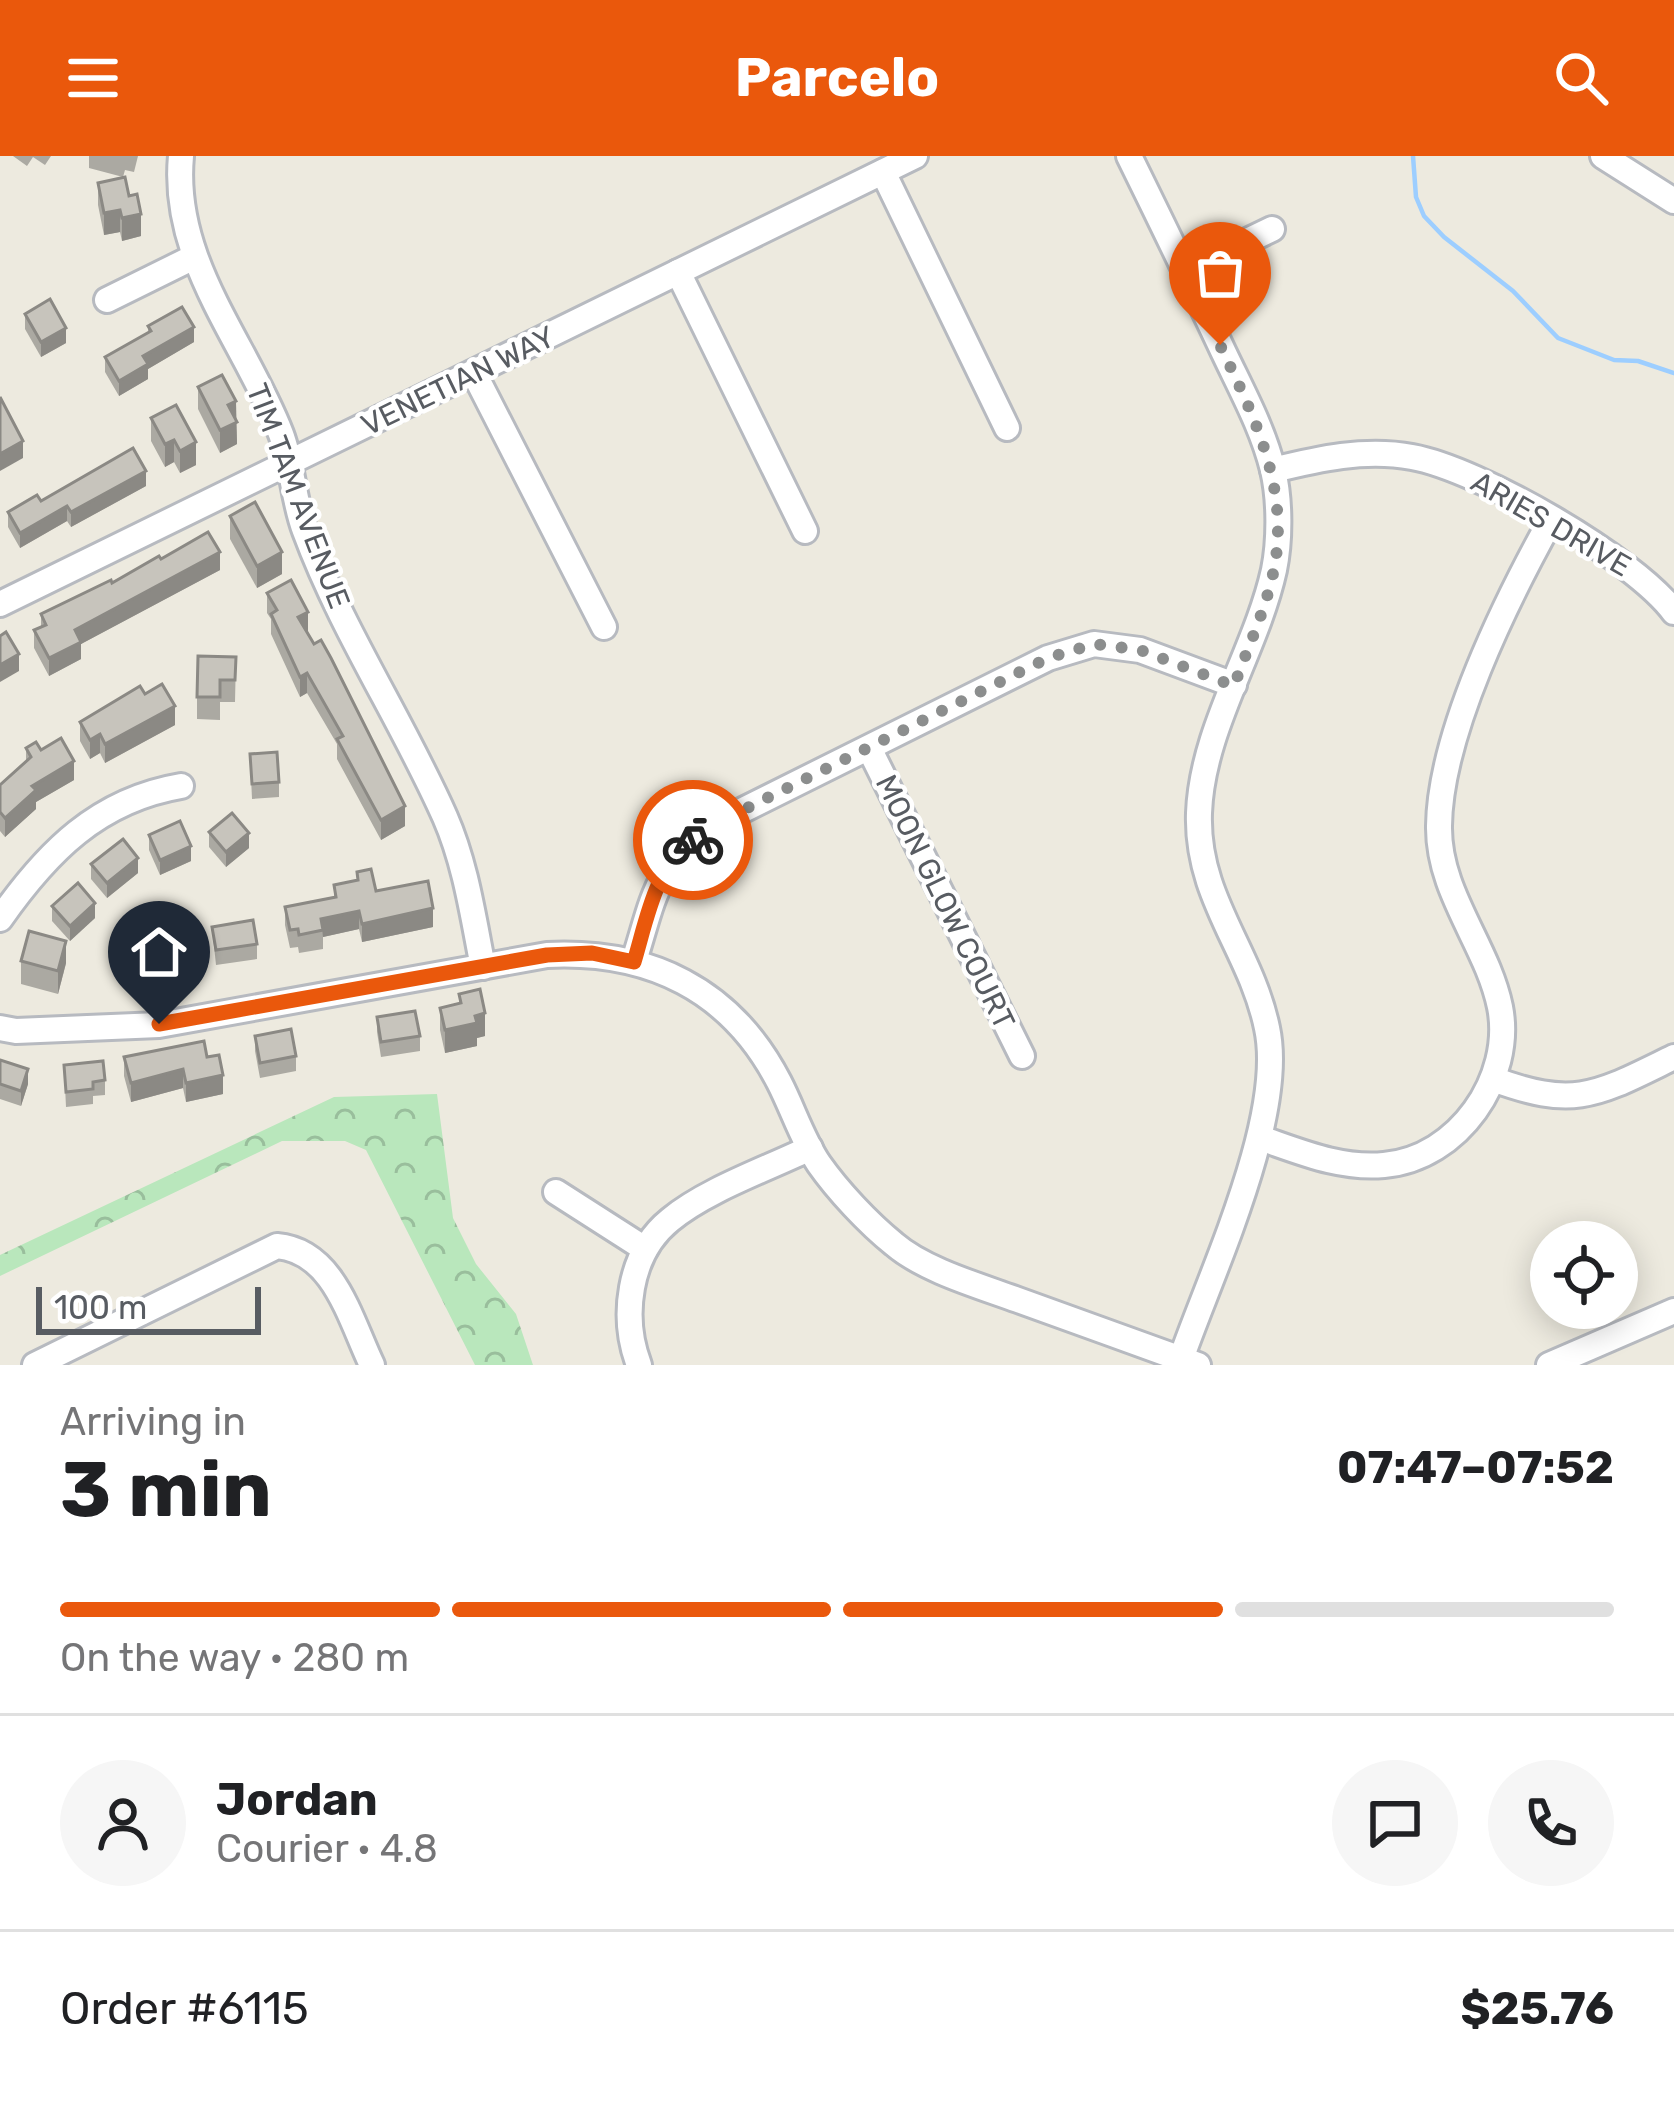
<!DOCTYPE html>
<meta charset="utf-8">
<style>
:root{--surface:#fff;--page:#f6f6f6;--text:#202124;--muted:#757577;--line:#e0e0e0;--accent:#ea580c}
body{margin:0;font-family:Rubik,sans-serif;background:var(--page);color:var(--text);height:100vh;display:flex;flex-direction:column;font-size:45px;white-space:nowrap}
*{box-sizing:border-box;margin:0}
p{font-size:39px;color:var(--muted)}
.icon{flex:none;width:66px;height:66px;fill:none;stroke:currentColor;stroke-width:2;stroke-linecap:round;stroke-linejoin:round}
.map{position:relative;height:1209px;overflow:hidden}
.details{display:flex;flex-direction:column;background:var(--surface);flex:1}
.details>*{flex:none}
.fabs{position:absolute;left:1530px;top:1065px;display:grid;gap:24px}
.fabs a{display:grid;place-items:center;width:108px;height:108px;border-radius:50%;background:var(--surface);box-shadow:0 6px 30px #0003;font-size:60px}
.scale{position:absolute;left:36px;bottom:30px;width:225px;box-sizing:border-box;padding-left:12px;border:6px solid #585c62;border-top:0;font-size:33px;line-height:42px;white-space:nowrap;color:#585c62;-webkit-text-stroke:9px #fff;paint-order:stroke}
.pin{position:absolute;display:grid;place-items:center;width:102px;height:102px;color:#fff;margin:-123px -51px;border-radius:50% 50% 50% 0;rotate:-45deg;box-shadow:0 0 12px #0007}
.pin .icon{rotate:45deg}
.courier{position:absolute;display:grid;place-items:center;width:120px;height:120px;margin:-60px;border:9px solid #ea580c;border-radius:50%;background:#fff;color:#222;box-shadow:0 3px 15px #0007}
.overview em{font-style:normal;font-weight:700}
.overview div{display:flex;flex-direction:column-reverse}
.overview{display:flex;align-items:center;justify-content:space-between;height:204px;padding:0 60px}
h1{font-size:78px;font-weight:700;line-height:90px}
.bar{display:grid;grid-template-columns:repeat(4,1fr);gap:18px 12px;align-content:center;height:144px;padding:0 60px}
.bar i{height:15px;border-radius:9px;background:var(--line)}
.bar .current{background:var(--accent)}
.bar p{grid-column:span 4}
.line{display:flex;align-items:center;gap:30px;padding:0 60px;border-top:3px solid var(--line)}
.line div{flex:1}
.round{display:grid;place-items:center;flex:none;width:126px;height:126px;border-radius:63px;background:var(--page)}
header{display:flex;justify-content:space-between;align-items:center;height:156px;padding:0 60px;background:var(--accent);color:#fff;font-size:54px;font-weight:700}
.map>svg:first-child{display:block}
</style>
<header><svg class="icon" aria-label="menu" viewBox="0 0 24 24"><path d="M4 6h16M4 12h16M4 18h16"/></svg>Parcelo<svg class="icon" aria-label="search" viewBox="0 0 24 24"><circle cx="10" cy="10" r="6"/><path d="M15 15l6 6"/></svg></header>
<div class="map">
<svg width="1674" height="1209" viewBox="0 0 1674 1209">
<defs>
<pattern id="forest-crowns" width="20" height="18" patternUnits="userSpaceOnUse" patternTransform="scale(3)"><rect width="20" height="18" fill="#b9e7bc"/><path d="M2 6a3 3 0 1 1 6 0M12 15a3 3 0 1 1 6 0" fill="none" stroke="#99be9c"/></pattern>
</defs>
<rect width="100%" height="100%" fill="#edeadf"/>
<polygon fill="url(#forest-crowns)" points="437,938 453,1062 476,1108 516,1158 533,1209 475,1209 366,994 345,985 282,985 0,1120 0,1099 334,941"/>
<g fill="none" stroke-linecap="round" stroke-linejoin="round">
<polyline stroke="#9dceff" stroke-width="4.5" points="1413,0 1416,41 1424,60 1444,81 1513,135 1558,182 1614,204 1638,205 1674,217"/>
<g stroke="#b7bac0" stroke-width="30">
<g id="minor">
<path d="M181,0C171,105 245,185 281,278C293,310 293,344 305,375C342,475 402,564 445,661C466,709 473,761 483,811"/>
<path d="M1129,0C1161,65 1193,131 1224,197C1242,235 1263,273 1273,314C1280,344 1280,384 1274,414C1256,495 1202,573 1199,657C1196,742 1251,794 1267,872C1286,960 1211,1117 1181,1203"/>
<polyline points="1603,0 1674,45"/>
<polyline points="883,16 1007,272"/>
<polyline points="1185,115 1272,73"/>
<polyline points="678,116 805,375"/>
<polyline points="107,144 194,101"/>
<polyline points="474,217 604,471"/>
<path d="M1273,314C1318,303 1365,292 1412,301C1479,313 1634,402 1674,456"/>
<polyline points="0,448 915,0"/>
<polyline points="869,592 1022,900"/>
<path d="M0,763C47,696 98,644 181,630"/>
<path d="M634,805C655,738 655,711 715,668L1048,502L1094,488L1140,494L1234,529"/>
<path d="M0,872L16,875L159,869L547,799C649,794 731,833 779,926C793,953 802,983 819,1008C838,1035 868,1067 894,1088C924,1114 980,1130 1018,1144C1078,1166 1138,1187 1198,1209"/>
<path d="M1493,923C1576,954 1598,938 1674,901"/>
<path d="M1260,982C1301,996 1340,1013 1384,1009C1458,1003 1514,922 1500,851C1487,788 1438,737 1439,670C1440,578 1506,445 1551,364"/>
<polyline points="556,1036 645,1093"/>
<path d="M35,1209L277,1090C334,1095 350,1163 372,1209"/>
<path d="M639,1209C621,1162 628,1098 670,1064C706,1034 767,1013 810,992"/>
<polyline points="1549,1209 1674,1155"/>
</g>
</g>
<use href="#minor" stroke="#fff" stroke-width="24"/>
</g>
<g fill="#aba9a2">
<polygon points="13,0 51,0 45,9 33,1 27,10"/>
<polygon points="89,0 138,0 134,16 125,14 123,21 141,80 122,85 120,76 104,79 98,49 98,27 123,21 89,12"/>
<polygon points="25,158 66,187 41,201 25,173"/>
<polygon points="148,170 194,186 148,213 148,223 119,240 105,216 105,201 148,176"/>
<polygon points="198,231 236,263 237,288 220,297 198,253"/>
<polygon points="151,262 196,309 180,317 174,306 165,311 151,285"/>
<polygon points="146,330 71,371 67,365 20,392 8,371 8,356 41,345"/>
<polygon points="230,360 282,418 257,432 230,383"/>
<polygon points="161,403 220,414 81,488 81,503 49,520 34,492 34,474 41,471 41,458"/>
<polygon points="267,437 308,476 307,476 405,670 381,684 337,603 337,588 307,537 300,541 271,478 271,463 267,457"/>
<polygon points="236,501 235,546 220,546 220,564 197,563 197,541"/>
<polygon points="145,538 175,569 105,607 100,597 90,603 80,585 80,566"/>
<polygon points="26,592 41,594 74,624 36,646 36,653 5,681 0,675 0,629 26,606"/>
<polygon points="250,598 279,626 279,641 252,643"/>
<polygon points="209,676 249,692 226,711 209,691"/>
<polygon points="149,679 191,705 160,719 149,694"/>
<polygon points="91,708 138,717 107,742 91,723"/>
<polygon points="357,716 376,735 433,771 362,786 359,773 323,781 323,793 299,797 298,791 290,792 285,769 285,751 334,742 334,729 357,724"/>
<polygon points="52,750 95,762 70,785 52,765"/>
<polygon points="212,771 257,788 257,803 216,809"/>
<polygon points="135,788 178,816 141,825 135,803"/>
<polygon points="21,805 66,807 58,838 21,828"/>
<polygon points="459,838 485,880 477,882 477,890 445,897 440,874 440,852 459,848"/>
<polygon points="377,861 420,880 420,895 381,901 377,876"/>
<polygon points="255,880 296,900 296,915 260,922 255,895"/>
<polygon points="124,901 207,901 223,938 186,946 183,932 131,946 124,920"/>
<polygon points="0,904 28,928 21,950 0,943"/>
<polygon points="64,909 105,924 105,939 93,940 93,948 66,951"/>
</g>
<g fill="#8b8984">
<polygon points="120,54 120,76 104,79 104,57"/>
<polygon points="141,58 141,80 122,85 122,62"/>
<polygon points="194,171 194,186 148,213 148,223 119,240 119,225 143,200"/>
<polygon points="66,172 66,187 41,201 41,186"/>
<polygon points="236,245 237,288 220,297 220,274 228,249"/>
<polygon points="174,284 174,306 165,311 165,288"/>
<polygon points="23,285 23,302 0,315 0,298"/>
<polygon points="196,286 196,309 180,317 180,295"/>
<polygon points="146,315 146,330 71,371 71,356"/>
<polygon points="67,350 67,365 20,392 20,377"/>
<polygon points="220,396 220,414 81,488 81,503 49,520 49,502 75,474"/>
<polygon points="282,396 282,418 257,432 257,410"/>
<polygon points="308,456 308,476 298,481 298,461"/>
<polygon points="19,498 19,515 0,526 0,509"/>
<polygon points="307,517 307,537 300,541 300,521"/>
<polygon points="175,550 175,569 105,607 105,588"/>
<polygon points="100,578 100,597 90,603 90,584"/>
<polygon points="74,605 74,624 36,646 36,653 5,681 5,662 32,630"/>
<polygon points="405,650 405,670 381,684 381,664"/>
<polygon points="249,677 249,692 226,711 226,696"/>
<polygon points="191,690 191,705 160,719 160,704"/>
<polygon points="138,702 138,717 107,742 107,727"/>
<polygon points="95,747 95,762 70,785 70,770"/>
<polygon points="433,752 433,771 362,786 362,768"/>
<polygon points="359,755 359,773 323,781 321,763"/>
<polygon points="66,785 66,807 58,838 58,815"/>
<polygon points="178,801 178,816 141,825 141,810"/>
<polygon points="485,857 485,880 477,882 477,890 445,897 445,874 475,860"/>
<polygon points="28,913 28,928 21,950 21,935"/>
<polygon points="183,913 183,932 131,946 131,927"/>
<polygon points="223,919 223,938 186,946 186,927"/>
</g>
<g fill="#c7c4bc" stroke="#8b8984" stroke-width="3">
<polygon points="125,21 129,40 137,38 141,58 122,62 120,54 104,57 98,27"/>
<polygon points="50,143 66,172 41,186 25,158"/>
<polygon points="182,151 194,171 143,200 148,208 119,225 105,201 151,175 148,170"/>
<polygon points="222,219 236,245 228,249 237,266 220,274 198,231"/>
<polygon points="0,241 23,285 0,298"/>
<polygon points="176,249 196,286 180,295 174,284 165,288 151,262"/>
<polygon points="133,292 146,315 71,356 67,350 20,377 8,356 37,339 41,345"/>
<polygon points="255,346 282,396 257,410 230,360"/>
<polygon points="208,376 220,396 75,474 81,486 49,502 34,474 46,469 41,458 111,424 112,427 159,400 161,403"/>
<polygon points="291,424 308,456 298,461 314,488 321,484 331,502 405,650 381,664 337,583 343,580 307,517 300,521 271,458 277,454 267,437"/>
<polygon points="6,476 19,498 0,509 0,480"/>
<polygon points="198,500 236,501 235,524 220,524 220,541 197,541"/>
<polygon points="162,528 175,550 105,588 100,578 90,584 80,566 140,530 145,538"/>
<polygon points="61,582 74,605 32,630 36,634 5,662 0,656 0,629 31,601 26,592 36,586 41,594"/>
<polygon points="277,596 279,626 252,628 250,598"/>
<polygon points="232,657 249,677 226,696 209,676"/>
<polygon points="180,665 191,690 160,704 149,679"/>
<polygon points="123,683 138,702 107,727 91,708"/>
<polygon points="371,713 376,735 428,725 433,752 362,768 359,755 321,763 323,774 299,779 298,773 290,774 285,751 336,741 334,729 358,724 357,716"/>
<polygon points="78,727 95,747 70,770 52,750"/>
<polygon points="253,764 257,788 216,794 212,771"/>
<polygon points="29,775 66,785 58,815 21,805"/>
<polygon points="172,776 178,801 141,810 135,788"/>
<polygon points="480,833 485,857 475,860 477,867 445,874 440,852 461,847 459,838"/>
<polygon points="415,855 420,880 381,886 377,861"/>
<polygon points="291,873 296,900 260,907 255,880"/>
<polygon points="204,885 207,901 219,899 223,919 186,927 183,913 131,927 124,901"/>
<polygon points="0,904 28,913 21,935 0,928"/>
<polygon points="103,905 105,924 93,926 93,933 66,936 64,909"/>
</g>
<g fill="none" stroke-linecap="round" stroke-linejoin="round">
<path stroke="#8c8e8e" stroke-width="12" stroke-dasharray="0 21.6" d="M693,684L715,668L1048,502L1094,488L1140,494L1234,530C1248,491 1266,453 1274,413C1290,332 1254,260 1220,189"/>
<path stroke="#ea580c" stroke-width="15" d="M159,868L547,799L592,797L634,806C647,763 655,711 693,684"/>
</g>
<g text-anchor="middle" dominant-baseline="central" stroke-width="9" stroke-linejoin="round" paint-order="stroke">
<g font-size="30" fill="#585c62" stroke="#fff">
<text transform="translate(458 225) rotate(-26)">VENETIAN WAY</text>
<text transform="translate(298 340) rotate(69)">TIM TAM AVENUE</text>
<text transform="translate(1551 368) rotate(30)">ARIES DRIVE</text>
<text transform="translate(945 746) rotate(64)">MOON GLOW COURT</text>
</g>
</g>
</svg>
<div class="fabs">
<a><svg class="icon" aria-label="locate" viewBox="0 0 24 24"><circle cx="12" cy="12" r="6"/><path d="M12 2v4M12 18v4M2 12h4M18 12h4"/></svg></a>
</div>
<div class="scale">100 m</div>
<div class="pin" style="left:1220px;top:189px;background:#ea580c"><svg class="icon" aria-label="bag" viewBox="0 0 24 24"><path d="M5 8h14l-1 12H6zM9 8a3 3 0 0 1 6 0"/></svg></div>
<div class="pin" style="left:159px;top:868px;background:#1f2937"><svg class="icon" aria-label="home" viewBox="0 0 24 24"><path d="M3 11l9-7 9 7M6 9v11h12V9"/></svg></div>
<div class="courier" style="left:693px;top:684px"><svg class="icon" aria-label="bike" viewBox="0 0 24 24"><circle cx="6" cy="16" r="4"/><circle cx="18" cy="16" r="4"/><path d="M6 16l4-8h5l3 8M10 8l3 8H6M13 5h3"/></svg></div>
</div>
<section class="details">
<div class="overview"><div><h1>3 min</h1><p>Arriving in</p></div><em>07:47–07:52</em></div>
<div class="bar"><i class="current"></i><i class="current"></i><i class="current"></i><i></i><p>On the way · 280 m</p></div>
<div class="line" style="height:216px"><a class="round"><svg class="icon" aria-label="person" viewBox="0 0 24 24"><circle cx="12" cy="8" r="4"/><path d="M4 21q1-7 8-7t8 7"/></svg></a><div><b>Jordan</b><p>Courier · 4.8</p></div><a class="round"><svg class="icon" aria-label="chat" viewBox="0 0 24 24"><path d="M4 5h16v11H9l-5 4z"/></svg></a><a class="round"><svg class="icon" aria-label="phone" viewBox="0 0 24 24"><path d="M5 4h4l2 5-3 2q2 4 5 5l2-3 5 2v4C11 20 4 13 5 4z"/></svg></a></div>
<div class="line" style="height:156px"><div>Order #6115</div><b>$25.76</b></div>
</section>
